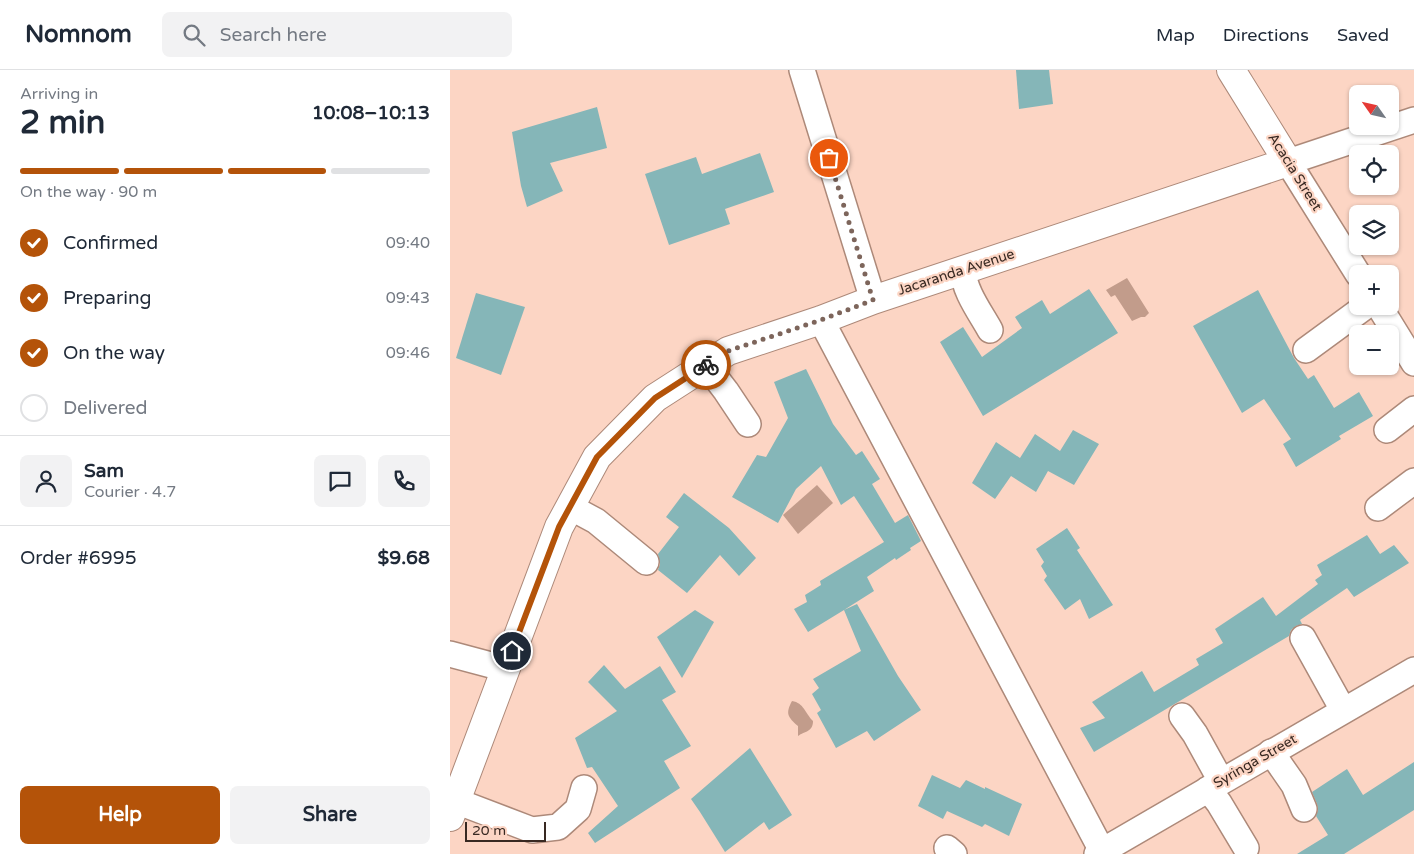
<!DOCTYPE html>
<meta charset="utf-8">
<style>
:root{--surface:#fff;--page:#f2f2f3;--text:#1f2937;--muted:#747a83;--line:#e0e1e3;--accent:#b45309}
body{margin:0;font-family:"Varela Round",sans-serif;background:var(--page);color:var(--text);height:100vh;display:flex;flex-direction:column;font-size:19px;white-space:nowrap}
*{box-sizing:border-box;margin:0}
p{font-size:16px;color:var(--muted)}
.icon{flex:none;width:28px;height:28px;fill:none;stroke:currentColor;stroke-width:2;stroke-linecap:round;stroke-linejoin:round}
.map{position:relative;flex:1;overflow:hidden}
.details{display:flex;flex-direction:column;background:var(--surface);width:450px}
.details>*{flex:none}
.needle{width:32px;rotate:304deg}
.fabs{position:absolute;left:899px;top:15px;display:grid;gap:10px}
.fabs a{display:grid;place-items:center;width:50px;height:50px;border-radius:8px;background:var(--surface);box-shadow:0 1px 4px #0004;font-size:25px}
.scale{position:absolute;left:15px;bottom:12px;width:81px;box-sizing:border-box;padding-left:5px;border:2px solid #382922;border-top:0;font-size:14px;line-height:18px;white-space:nowrap;color:#382922;-webkit-text-stroke:4px #fcd5c4;paint-order:stroke}
.pin{position:absolute;display:grid;place-items:center;width:42px;height:42px;color:#fff;margin:-21px;border:2px solid #fff;border-radius:50%;box-shadow:0 1px 5px #0007}
.courier{position:absolute;display:grid;place-items:center;width:50px;height:50px;margin:-25px;border:4px solid #b45309;border-radius:50%;background:#fff;color:#222;box-shadow:0 1px 6px #0007}
.overview em{font-style:normal;font-weight:700}
.overview div{display:flex;flex-direction:column-reverse}
.overview{display:flex;align-items:center;justify-content:space-between;height:85px;padding:0 20px}
h1{font-size:32px;font-weight:700;line-height:38px}
.bar{display:grid;grid-template-columns:repeat(4,1fr);gap:8px 5px;align-content:center;height:60px;padding:0 20px}
.bar i{height:6px;border-radius:4px;background:var(--line)}
.bar .active{background:var(--accent)}
.bar p{grid-column:span 4}
.line{display:flex;align-items:center;gap:12px;padding:0 20px;border-top:1px solid var(--line)}
.line div{flex:1}
.round{display:grid;place-items:center;flex:none;width:52px;height:52px;border-radius:8px;background:var(--page)}
ol{padding:0 20px;list-style:none}
li{display:flex;align-items:center;gap:15px;height:55px}
li p{margin-inline-start:auto}
li .icon{padding:5px;border-radius:50%;background:var(--accent);color:#fff;stroke-width:4}
li:last-child{color:var(--muted)}
li i{width:28px;height:28px;border:2px solid var(--line);border-radius:50%}
.button{display:flex;gap:10px;margin-top:auto;padding:10px 20px}
.button a{flex:1;height:58px;border-radius:8px;background:var(--accent);color:#fff;font-size:20px;font-weight:700;line-height:58px;text-align:center}
.button a+a{background:var(--page);color:var(--text)}
header{display:flex;align-items:center;gap:30px;box-sizing:border-box;height:70px;padding:0 25px;background:var(--surface);border-bottom:1px solid var(--line)}
header strong{font-size:24px}
nav{display:flex;gap:28px;margin-inline-start:auto;font-size:18px}
.search{width:350px;height:45px;background:var(--page);display:flex;align-items:center;gap:12px;box-sizing:border-box;padding:0 18px;border-radius:8px;color:var(--muted);font-size:19px}
main{display:flex;flex:1;min-height:0}
.map>svg:first-child{display:block}
</style>
<header>
<strong>Nomnom</strong>
<div class="search"><svg class="icon" aria-label="search" viewBox="0 0 24 24"><circle cx="10" cy="10" r="6"/><path d="M15 15l6 6"/></svg>Search here</div>
<nav><a>Map</a><a>Directions</a><a>Saved</a></nav>
</header>
<main>
<section class="details">
<div class="overview"><div><h1>2 min</h1><p>Arriving in</p></div><em>10:08–10:13</em></div>
<div class="bar"><i class="active"></i><i class="active"></i><i class="active"></i><i></i><p>On the way · 90 m</p></div>
<ol>
<li><svg class="icon" aria-label="check" viewBox="0 0 24 24"><path d="M5 12l5 5 9-10"/></svg>Confirmed<p>09:40</p></li>
<li><svg class="icon" aria-label="check" viewBox="0 0 24 24"><path d="M5 12l5 5 9-10"/></svg>Preparing<p>09:43</p></li>
<li><svg class="icon" aria-label="check" viewBox="0 0 24 24"><path d="M5 12l5 5 9-10"/></svg>On the way<p>09:46</p></li>
<li><i></i>Delivered</li>
</ol>
<div class="line" style="height:90px"><a class="round"><svg class="icon" aria-label="person" viewBox="0 0 24 24"><circle cx="12" cy="8" r="4"/><path d="M4 21q1-7 8-7t8 7"/></svg></a><div><b>Sam</b><p>Courier · 4.7</p></div><a class="round"><svg class="icon" aria-label="chat" viewBox="0 0 24 24"><path d="M4 5h16v11H9l-5 4z"/></svg></a><a class="round"><svg class="icon" aria-label="phone" viewBox="0 0 24 24"><path d="M5 4h4l2 5-3 2q2 4 5 5l2-3 5 2v4C11 20 4 13 5 4z"/></svg></a></div>
<div class="line" style="height:65px"><div>Order #6995</div><b>$9.68</b></div>
<div class="button"><a>Help</a><a>Share</a></div>
</section>
<div class="map">
<svg width="964" height="784" viewBox="0 0 964 784">
<rect width="100%" height="100%" fill="#fcd5c4"/>
<g fill="#c29c8b">
<polygon points="677,208 699,243 695,247 691,247 682,251 665,225 661,227 656,220"/>
<polygon points="367,415 383,433 348,464 333,445"/>
<path d="M342,631C354,633 355,643 363,651C363,662 355,661 348,666V656C338,647 335,644 342,631Z"/>
</g>
<g fill="#85b6b8">
<polygon points="566,0 599,0 603,34 569,39"/>
<polygon points="147,37 157,78 100,93 113,121 77,137 71,116 62,62"/>
<polygon points="310,83 324,122 275,139 280,154 219,175 195,104 246,87 252,104"/>
<polygon points="639,219 668,263 533,346 490,272 513,257 532,287 572,258 565,247 592,230 600,244"/>
<polygon points="808,220 844,288 858,309 864,305 884,338 909,322 923,346 889,366 891,369 846,397 833,374 841,369 814,329 792,343 743,256"/>
<polygon points="26,223 75,237 51,305 6,288"/>
<polygon points="356,299 383,354 406,385 412,381 430,409 422,414 445,453 458,445 471,471 460,478 461,480 446,490 445,488 417,507 424,521 394,540 407,534 448,606 471,640 424,671 417,661 386,678 367,643 371,640 362,624 369,618 363,609 411,581 394,540 358,562 344,539 357,532 355,525 371,515 370,511 434,472 404,426 391,435 371,396 346,419 328,453 282,427 307,385 316,387 338,348 324,312"/>
<polygon points="623,360 649,374 624,415 598,401 586,422 561,406 545,429 522,413 546,372 570,388 585,364 610,381"/>
<polygon points="234,423 279,458 306,488 289,506 270,485 237,523 208,500 210,494 208,484 229,457 216,447"/>
<polygon points="617,458 630,478 627,480 663,535 639,549 630,529 615,540 594,510 597,506 591,496 594,492 586,479"/>
<polygon points="917,465 930,484 944,475 959,493 904,527 897,518 850,550 852,554 846,556 841,560 839,566 644,682 630,658 655,648 642,632 692,601 704,622 749,595 746,589 773,573 765,559 813,527 826,546 868,514 865,510 872,505 867,495"/>
<polygon points="245,540 264,552 232,608 207,567"/>
<polygon points="154,595 175,619 210,596 226,622 212,630 241,676 214,691 230,718 145,773 138,763 168,736 142,697 137,698 125,668 167,641 138,612"/>
<polygon points="300,678 342,745 319,760 314,752 275,782 250,742 241,729"/>
<polygon points="964,692 964,740 894,784 847,784 878,765 866,746 868,740 867,734 862,722 897,699 913,725"/>
<polygon points="482,705 510,718 516,710 535,719 535,717 572,734 559,766 535,754 532,757 497,741 493,749 468,736"/>
</g>
<g fill="none" stroke-linecap="round" stroke-linejoin="round">
<g stroke="#ad8979" stroke-width="28">
<g id="street">
<polyline points="352,0 423,230"/>
<path d="M513,200C514,221 530,242 540,260"/>
<polyline points="908,204 838,92 964,50"/>
<polyline points="929,236 964,293"/>
<polyline points="371,250 652,781"/>
<polyline points="856,280 916,236"/>
<polyline points="256,295 276,321 298,354"/>
<polyline points="937,360 964,339"/>
<polyline points="120,437 146,451 196,492"/>
<polyline points="928,438 964,411"/>
<polyline points="853,568 893,640"/>
<polyline points="0,584 56,599"/>
<polyline points="732,646 745,664 771,711"/>
<polyline points="821,682 844,715 854,739"/>
<polyline points="758,719 769,733 796,778"/>
<polyline points="6,731 82,760 108,757 128,739 134,718"/>
<polyline points="497,778 504,784"/>
<polyline points="647,784 964,600"/>
</g>
</g>
<g stroke="#ad8979" stroke-width="30">
<polyline id="secondary" points="0,747 109,457 147,387 205,328 278,281 371,250 423,230 838,92 781,0"/>
</g>
<use href="#street" stroke="#fff" stroke-width="25"/>
<use href="#secondary" stroke="#fff" stroke-width="28"/>
</g>
<g fill="none" stroke-linecap="round" stroke-linejoin="round">
<polyline stroke="#7d655b" stroke-width="5" stroke-dasharray="0 9" points="256,295 278,281 371,250 423,230 379,88"/>
<polyline stroke="#b45309" stroke-width="6" points="62,581 109,457 147,387 205,328 256,295"/>
</g>
<g text-anchor="middle" dominant-baseline="central" stroke-width="4.5" stroke-linejoin="round" paint-order="stroke">
<g font-size="14" fill="#382922" stroke="#fcd5c4">
<text transform="translate(845 102) rotate(58)">Acacia Street</text>
<text transform="translate(506 202) rotate(-18)">Jacaranda Avenue</text>
<text transform="translate(805 691) rotate(-30)">Syringa Street</text>
</g>
</g>
</svg>
<div class="fabs">
<a><svg class="needle" viewBox="-14 -14 28 28"><path d="M0-13l5 13h-10z" fill="#e53935"/><path d="M0 13l5-13h-10z" fill="#747a83"/></svg></a>
<a><svg class="icon" aria-label="locate" viewBox="0 0 24 24"><circle cx="12" cy="12" r="6"/><path d="M12 2v4M12 18v4M2 12h4M18 12h4"/></svg></a>
<a><svg class="icon" aria-label="layers" viewBox="0 0 24 24"><path d="M12 4l9 5-9 5-9-5zM3 14l9 5 9-5"/></svg></a>
<a>+</a>
<a>−</a>
</div>
<div class="scale">20 m</div>
<div class="pin" style="left:379px;top:88px;background:#ea580c"><svg class="icon" aria-label="bag" viewBox="0 0 24 24"><path d="M5 8h14l-1 12H6zM9 8a3 3 0 0 1 6 0"/></svg></div>
<div class="pin" style="left:62px;top:581px;background:#1f2937"><svg class="icon" aria-label="home" viewBox="0 0 24 24"><path d="M3 11l9-7 9 7M6 9v11h12V9"/></svg></div>
<div class="courier" style="left:256px;top:295px"><svg class="icon" aria-label="bike" viewBox="0 0 24 24"><circle cx="6" cy="16" r="4"/><circle cx="18" cy="16" r="4"/><path d="M6 16l4-8h5l3 8M10 8l3 8H6M13 5h3"/></svg></div>
</div>
</main>
